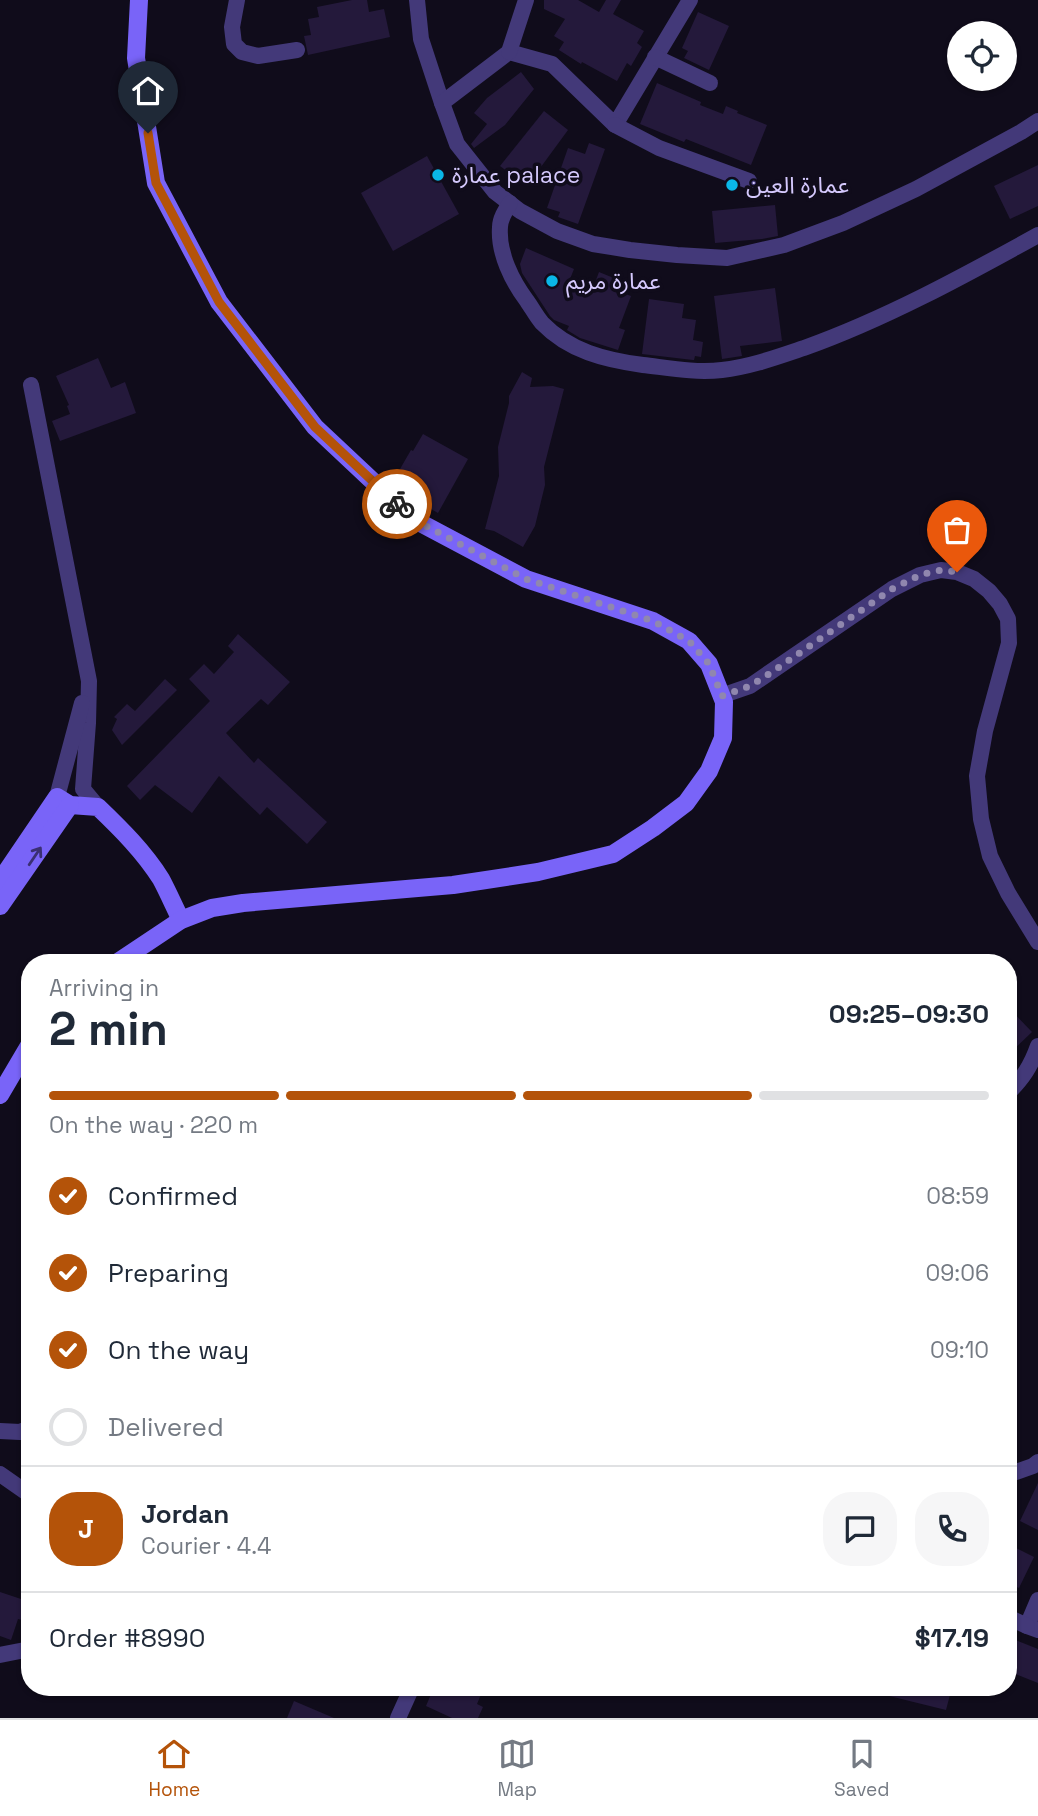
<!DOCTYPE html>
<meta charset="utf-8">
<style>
:root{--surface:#fff;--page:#f6f6f7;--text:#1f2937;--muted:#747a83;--line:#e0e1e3;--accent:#b45309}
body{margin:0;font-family:"Space Grotesk","Noto Sans Arabic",sans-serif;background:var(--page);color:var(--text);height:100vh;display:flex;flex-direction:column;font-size:26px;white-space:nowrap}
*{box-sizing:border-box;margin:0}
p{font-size:23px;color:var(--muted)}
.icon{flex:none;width:38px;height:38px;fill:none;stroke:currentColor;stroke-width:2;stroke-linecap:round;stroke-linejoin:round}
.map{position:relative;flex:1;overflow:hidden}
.drawer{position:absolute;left:21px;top:954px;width:996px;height:742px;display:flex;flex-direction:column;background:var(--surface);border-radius:28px;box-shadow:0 2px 5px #0004}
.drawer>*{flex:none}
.fabs{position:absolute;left:947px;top:21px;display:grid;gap:14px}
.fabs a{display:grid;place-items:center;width:70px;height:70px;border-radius:50%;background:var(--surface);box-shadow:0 2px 5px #0004;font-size:35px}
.pin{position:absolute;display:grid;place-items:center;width:60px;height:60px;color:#fff;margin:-72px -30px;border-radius:50% 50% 50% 0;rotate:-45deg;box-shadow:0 0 7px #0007}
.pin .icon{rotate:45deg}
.courier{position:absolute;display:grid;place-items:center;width:70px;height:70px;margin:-35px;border:5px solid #b45309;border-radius:50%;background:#fff;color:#222;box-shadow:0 2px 9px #0007}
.head em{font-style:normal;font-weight:700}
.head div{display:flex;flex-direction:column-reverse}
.head{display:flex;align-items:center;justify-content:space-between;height:119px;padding:0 28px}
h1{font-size:46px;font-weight:700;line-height:52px}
.bar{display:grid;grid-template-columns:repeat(4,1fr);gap:10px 7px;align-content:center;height:84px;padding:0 28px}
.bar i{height:9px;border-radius:5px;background:var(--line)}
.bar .on{background:var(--accent)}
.bar p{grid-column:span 4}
.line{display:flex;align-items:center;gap:18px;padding:0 28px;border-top:2px solid var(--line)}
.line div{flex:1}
.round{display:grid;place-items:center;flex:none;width:74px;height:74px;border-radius:28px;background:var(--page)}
ol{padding:0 28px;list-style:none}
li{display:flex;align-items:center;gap:21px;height:77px}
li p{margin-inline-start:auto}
li .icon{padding:7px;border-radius:50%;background:var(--accent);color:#fff;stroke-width:4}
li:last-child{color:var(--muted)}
li i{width:38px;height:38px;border:4px solid var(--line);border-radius:50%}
.menu{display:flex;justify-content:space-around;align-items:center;height:98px;border-top:2px solid var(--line);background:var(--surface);font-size:19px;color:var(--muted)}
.menu a{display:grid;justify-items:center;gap:4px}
.menu .on{color:var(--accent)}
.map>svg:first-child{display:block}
</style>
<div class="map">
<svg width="1038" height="1718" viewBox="0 0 1038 1718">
<rect width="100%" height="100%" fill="#100c1b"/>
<g fill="#24193b">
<polygon points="352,0 367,0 369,12 384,9 390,37 308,55 304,36 311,35 308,19 319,17 317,7"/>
<polygon points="544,0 578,0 599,12 606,0 621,0 613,14 644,31 637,43 642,47 631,66 627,63 617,81 582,62 581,64 559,50 564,42 554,36 565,19 544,9"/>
<polygon points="698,12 729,26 709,70 684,58 688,51 682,48"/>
<polygon points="521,72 534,89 505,125 474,148 471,144 487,124 474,113 487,98"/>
<polygon points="657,83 701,102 700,105 723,114 726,106 738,111 737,113 767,125 751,165 686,139 684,142 640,124"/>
<polygon points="544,111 568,130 527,186 500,166"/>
<polygon points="589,143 605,149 578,224 558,217 560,212 547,208 568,148 585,154"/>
<polygon points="427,156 459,214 393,251 361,193"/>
<polygon points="1038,165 1038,206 1010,219 994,186"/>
<polygon points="775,205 778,236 762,239 715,243 712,211"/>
<polygon points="526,248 574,269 570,279 593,288 599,272 621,281 617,291 631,296 619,328 625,330 618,350 580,338 567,330 569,326 554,320 550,316 522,273 520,264"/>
<polygon points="775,288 782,341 740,346 742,356 722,359 714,296"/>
<polygon points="649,299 684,304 682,318 696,320 693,340 703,342 701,357 695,356 694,360 693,360 642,354"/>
<polygon points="98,358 111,388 125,382 136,413 60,441 52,421 70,414 67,406 69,405 56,376"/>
<polygon points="522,372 532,378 530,387 553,386 564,389 544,467 545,485 535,526 523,547 494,531 485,529 499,476 498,447 509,403 509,396"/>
<polygon points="423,434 468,459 438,513 406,495 416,478 400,469 411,450 413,451"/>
<polygon points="238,634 290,682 268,705 261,699 226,733 254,763 258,758 327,822 307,844 267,807 260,815 219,776 192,813 155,785 140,800 127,786 210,701 189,679 204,664 214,674 234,652 228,646"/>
<polygon points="165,679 177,690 122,745 112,730 117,719 114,717 127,704 135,711"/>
<polygon points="1008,1007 1032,1032 1008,1055"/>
<polygon points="1038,1483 1038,1530 1020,1521"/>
<polygon points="1008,1544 1034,1557 1019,1588 1008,1583"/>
<polygon points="0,1592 30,1602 30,1622 18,1619 11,1640 0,1636"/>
<polygon points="1008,1637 1038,1649 1038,1683 1008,1671"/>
<polygon points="434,1687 484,1687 477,1704 483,1707 478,1718 452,1718 426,1706"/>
<polygon points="869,1687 952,1687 946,1710 869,1691"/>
<polygon points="294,1701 334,1718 287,1718"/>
</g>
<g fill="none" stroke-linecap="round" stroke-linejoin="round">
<g stroke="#433979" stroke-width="16">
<polyline points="237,0 232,27 234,44 242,52 258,56 297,50"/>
<polyline points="417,0 421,39 442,103"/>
<polyline points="690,0 615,125 552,64 509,52 442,103 457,144 495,192 520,211 557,231 593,244 630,250 677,255 727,258 784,245 843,223 916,189 1021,132 1038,121"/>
<polyline points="509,52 526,0"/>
<polyline points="655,57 710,83"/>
<polyline points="615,125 659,148 749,181"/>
<path d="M510,203C505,211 500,219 500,227C498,253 512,281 527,301C532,308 536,316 542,323C569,351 605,360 643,365C669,368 695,373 722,370C750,367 777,357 804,348C885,319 962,277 1038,235"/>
<polyline points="31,385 89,681 88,723 83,789 98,807"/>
<polyline points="721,696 750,686 892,589 920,575 941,570 957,572 974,579 989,591 1000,604 1008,619 1009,643 985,731 977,776 981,819 990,856 1008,893 1038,942"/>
<polyline points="57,797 82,703"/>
<path d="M1008,1093C1023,1078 1031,1066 1038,1046"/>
<polyline points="0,1431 20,1432 30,1428"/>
<polyline points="0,1474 30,1495"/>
<polyline points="1008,1475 1033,1466 1038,1462"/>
<polyline points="1038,1600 1027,1626 1038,1630"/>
<polyline points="1008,1617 1027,1626"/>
<polyline points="0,1655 30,1649"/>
<polyline points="398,1718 412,1687"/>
</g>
<g stroke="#7964f8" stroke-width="18">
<path d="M0,881L57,797L70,805L98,807C121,829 144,852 161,879C168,892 174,906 181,920"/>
<polyline points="0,906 70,805"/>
<polyline points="118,962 181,920 212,908 243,903 453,885 538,872 613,854 653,828 686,803 709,771 723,738 724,702 709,664 689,641 653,621 526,579 413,519 315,427 219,302 156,183 136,58 139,0"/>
<polyline points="0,1095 30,1044"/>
</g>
</g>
<defs><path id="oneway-shaft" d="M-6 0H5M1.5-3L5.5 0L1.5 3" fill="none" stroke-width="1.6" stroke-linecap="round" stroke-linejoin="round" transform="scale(1.75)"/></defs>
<use stroke="#3a2f73" href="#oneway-shaft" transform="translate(35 856) rotate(-56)"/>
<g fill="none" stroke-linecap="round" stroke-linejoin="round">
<polyline stroke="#9087ae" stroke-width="7" stroke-dasharray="0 12.6" points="397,504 413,519 526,579 653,621 689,641 709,664 722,696 750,686 772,672 892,589 920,575 941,570 957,572"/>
<polyline stroke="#b45309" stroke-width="9" points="148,133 156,183 219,302 315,427 397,504"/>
</g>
<g fill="#0ab7e7" stroke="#100c1b" stroke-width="2.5">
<circle cx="438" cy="175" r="7"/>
<circle cx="732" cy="185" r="7"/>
<circle cx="552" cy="281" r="7"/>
</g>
<g text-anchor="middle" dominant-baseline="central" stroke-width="7" stroke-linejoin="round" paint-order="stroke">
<g font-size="23" fill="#d5c9fd" stroke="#100c1b" text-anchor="start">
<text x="452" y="175">عمارة palace</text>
<text x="746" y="185">عمارة العين</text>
<text x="566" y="281">عمارة مريم</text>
</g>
</g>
</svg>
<div class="fabs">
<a><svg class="icon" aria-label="locate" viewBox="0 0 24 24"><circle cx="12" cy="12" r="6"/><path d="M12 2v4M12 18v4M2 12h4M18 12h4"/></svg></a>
</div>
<div class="pin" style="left:957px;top:572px;background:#ea580c"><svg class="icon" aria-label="bag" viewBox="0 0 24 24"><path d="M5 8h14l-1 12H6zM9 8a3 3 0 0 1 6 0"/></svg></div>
<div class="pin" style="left:148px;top:133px;background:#1f2937"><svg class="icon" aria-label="home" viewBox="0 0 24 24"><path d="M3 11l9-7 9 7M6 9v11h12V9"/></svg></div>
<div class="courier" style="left:397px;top:504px"><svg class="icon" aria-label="bike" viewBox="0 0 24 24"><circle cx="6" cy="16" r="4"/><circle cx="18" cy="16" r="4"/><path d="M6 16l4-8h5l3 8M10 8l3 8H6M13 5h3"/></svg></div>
<section class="drawer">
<div class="head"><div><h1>2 min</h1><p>Arriving in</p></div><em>09:25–09:30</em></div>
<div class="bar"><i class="on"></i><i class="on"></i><i class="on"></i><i></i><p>On the way · 220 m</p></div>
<ol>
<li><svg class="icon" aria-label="check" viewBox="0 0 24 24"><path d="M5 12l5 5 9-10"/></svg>Confirmed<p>08:59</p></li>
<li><svg class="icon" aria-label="check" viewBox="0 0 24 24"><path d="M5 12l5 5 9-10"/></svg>Preparing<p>09:06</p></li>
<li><svg class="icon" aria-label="check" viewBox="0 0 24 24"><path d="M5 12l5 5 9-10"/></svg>On the way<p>09:10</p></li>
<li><i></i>Delivered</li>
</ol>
<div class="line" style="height:126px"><b class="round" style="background:var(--accent);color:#fff">J</b><div><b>Jordan</b><p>Courier · 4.4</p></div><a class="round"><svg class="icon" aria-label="chat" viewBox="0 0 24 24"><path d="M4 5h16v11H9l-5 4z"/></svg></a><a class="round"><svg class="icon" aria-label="phone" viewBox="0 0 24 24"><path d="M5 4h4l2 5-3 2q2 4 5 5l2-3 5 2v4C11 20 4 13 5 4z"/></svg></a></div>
<div class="line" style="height:91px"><div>Order #8990</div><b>$17.19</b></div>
</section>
</div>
<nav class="menu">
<a class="on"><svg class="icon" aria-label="home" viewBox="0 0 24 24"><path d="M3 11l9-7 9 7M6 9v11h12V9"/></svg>Home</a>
<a><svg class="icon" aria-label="map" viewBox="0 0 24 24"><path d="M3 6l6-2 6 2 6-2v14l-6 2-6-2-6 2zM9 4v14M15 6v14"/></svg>Map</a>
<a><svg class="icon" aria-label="saved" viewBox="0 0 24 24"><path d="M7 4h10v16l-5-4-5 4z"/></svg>Saved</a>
</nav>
